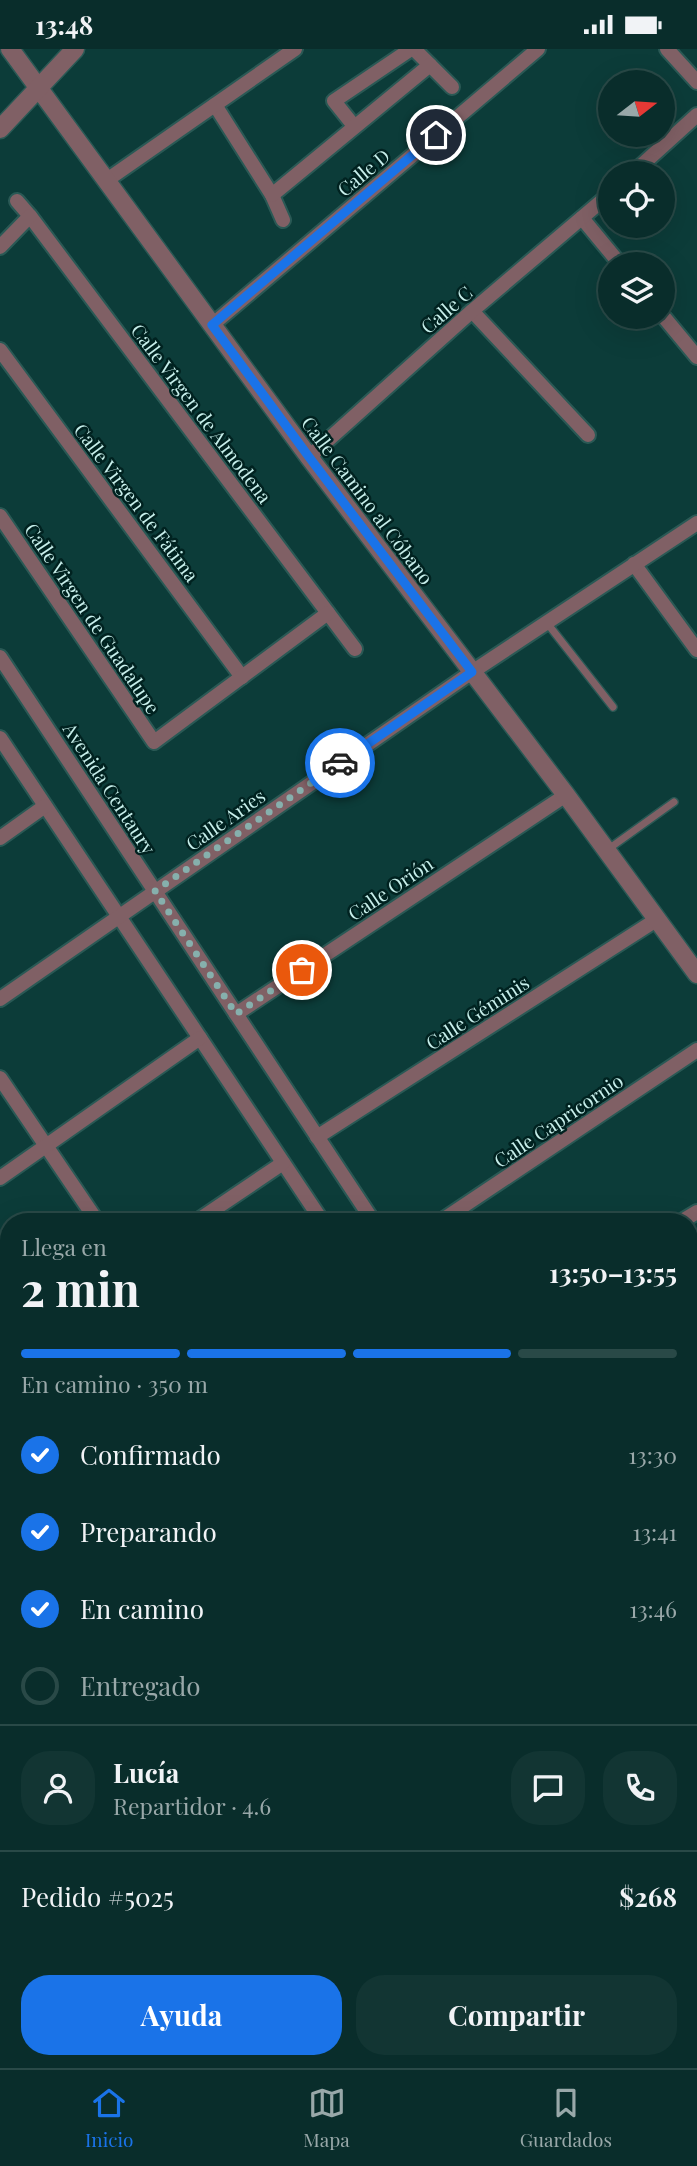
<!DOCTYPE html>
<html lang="es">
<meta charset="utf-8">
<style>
:root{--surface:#092d2b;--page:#123533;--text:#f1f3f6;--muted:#99a8a9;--line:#294947;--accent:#1a73e8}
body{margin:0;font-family:"Playfair Display",serif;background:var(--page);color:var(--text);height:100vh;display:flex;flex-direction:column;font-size:26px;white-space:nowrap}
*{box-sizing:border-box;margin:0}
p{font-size:23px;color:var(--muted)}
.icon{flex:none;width:38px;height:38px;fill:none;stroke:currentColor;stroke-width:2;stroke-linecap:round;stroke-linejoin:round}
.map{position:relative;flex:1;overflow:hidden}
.drawer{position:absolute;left:0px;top:1164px;width:698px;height:856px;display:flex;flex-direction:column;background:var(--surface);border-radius:28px 28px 0 0;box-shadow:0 7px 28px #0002,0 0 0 2px var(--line)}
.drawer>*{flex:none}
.needle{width:46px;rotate:73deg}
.tools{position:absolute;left:598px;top:21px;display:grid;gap:14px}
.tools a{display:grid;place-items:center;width:77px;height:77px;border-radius:50%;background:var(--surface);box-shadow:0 7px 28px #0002,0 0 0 2px var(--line);font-size:35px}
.pin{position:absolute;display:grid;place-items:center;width:60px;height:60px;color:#fff;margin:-30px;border:4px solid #fff;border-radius:50%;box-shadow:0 2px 7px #0007}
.courier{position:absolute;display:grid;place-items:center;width:70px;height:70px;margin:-35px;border:5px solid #1a73e8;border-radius:50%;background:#fff;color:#222;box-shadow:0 2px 9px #0007}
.overview em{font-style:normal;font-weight:700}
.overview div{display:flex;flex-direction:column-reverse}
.overview{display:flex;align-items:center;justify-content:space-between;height:119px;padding:0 21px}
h1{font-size:46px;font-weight:700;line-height:52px}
.bar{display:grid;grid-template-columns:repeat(4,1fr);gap:10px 7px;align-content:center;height:84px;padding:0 21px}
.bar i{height:9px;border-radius:5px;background:var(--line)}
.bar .active{background:var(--accent)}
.bar p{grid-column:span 4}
.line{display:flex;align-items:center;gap:18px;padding:0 21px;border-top:2px solid var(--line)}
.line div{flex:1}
.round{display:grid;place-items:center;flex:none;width:74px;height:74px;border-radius:28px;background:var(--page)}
ol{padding:0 21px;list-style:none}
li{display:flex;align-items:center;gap:21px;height:77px}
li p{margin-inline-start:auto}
li .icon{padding:7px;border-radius:50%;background:var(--accent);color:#fff;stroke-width:4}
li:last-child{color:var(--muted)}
li i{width:38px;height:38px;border:4px solid var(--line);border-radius:50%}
.primary-button{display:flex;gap:14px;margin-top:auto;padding:14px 21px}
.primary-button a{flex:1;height:80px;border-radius:28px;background:var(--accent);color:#fff;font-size:28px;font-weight:700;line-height:80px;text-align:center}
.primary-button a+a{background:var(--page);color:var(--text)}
.status{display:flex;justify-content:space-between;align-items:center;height:49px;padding:0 35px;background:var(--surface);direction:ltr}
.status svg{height:19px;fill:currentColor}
.tab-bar{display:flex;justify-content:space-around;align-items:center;height:98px;border-top:2px solid var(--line);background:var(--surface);font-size:19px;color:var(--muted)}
.tab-bar a{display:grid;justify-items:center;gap:4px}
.tab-bar .active{color:var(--accent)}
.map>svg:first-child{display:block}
</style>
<div class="status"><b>13:48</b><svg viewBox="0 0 49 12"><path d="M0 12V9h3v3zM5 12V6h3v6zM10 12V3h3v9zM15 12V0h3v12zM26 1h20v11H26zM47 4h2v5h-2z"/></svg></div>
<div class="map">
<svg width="697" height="2019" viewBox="0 0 697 2019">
<rect width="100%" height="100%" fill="#0c3c39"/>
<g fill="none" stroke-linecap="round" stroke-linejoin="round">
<g stroke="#2a5955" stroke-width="10">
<g id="service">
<polyline points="547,574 613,658"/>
<polyline points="607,801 674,753"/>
</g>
</g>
<g stroke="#2a5955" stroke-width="18">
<g id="minor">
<polyline points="414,0 452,38"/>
<polyline points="667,0 697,33"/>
<polyline points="215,56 272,146 283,171"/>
<polyline points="354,77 334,52 411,0"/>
<polyline points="633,124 697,66"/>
<polyline points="107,131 295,0"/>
<polyline points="272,146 430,16"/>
<polyline points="17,152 30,167 355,600"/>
<polyline points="582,169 620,215"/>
<polyline points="0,198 30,167"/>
<polyline points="472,262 588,386"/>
<polyline points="663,267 697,308"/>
<polyline points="212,276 538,0"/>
<polyline points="0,301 242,628"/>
<polyline points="309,408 472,262 611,144"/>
<polyline points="0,467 154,693 328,564"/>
<polyline points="634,515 697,601"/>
<polyline points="0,608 373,1172"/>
<polyline points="0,689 322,1172"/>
<polyline points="0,789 45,757"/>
<polyline points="0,950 472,623 697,474"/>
<polyline points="236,965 566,746"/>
<polyline points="0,1029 97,1172"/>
<polyline points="317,1088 656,871"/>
<polyline points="0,1129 200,989"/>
<polyline points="197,1172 283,1114"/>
<polyline points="441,1172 697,1001"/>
<polyline points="682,1172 697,1163"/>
<polyline points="0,1303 9,1298"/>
<polyline points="690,1313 697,1308"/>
<polyline points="690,1411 697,1422"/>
<polyline points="0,1460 9,1454"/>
<polyline points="0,1620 9,1615"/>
<polyline points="0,1646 9,1659"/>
<polyline points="690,1651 697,1662"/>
<polyline points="690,1684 697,1678"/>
<polyline points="690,1726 697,1737"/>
<polyline points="0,1780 9,1774"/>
<polyline points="690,1780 697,1774"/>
<polyline points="690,1796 697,1790"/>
<polyline points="690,1879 697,1890"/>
<polyline points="690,1926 697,1937"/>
<polyline points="0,1946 9,1942"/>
<polyline points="248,2011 253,2019"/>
<polyline points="651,2011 656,2019"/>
<polyline points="140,2019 154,2011"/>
<polyline points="404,2019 418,2011"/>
</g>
</g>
<g stroke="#2a5955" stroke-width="21">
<g id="tertiary">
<polyline points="10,0 309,408 566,746 697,925"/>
<polyline points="0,80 75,0"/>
</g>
</g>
<use href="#service" stroke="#806065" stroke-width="7"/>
<use href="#minor" stroke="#806065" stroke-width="14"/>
<use href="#tertiary" stroke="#806065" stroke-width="18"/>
</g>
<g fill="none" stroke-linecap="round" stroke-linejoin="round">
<polyline stroke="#86b0ad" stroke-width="7" stroke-dasharray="0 12.6" points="302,921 236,965 155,842 340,714"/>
<polyline stroke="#1a73e8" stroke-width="9" points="340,714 472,623 309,408 212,276 436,86"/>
</g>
<g text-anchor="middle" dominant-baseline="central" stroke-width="5" stroke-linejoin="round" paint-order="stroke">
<g font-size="19" fill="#c7efeb" stroke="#002220">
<text transform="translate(363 123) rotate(-40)">Calle D</text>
<text transform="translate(446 260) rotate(-41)">Calle C</text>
<text transform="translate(202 364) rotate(53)">Calle Virgen de Almodena</text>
<text transform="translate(368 451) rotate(53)">Calle Camino al Cóbano</text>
<text transform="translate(137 453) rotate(53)">Calle Virgen de Fátima</text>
<text transform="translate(93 569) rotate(56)">Calle Virgen de Guadalupe</text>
<text transform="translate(110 739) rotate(57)">Avenida Centaury</text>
<text transform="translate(225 770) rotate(-35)">Calle Aries</text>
<text transform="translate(390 839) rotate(-34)">Calle Orión</text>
<text transform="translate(477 963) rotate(-33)">Calle Géminis</text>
<text transform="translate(558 1071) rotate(-34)">Calle Capricornio</text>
</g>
</g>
</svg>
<div class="tools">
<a><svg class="needle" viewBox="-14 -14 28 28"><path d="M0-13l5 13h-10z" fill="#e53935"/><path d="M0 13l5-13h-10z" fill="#99a8a9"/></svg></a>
<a><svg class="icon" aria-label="locate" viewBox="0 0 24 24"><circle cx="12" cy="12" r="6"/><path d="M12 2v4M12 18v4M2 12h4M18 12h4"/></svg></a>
<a><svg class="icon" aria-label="layers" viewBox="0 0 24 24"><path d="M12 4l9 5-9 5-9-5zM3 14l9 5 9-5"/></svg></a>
</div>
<div class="pin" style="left:302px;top:921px;background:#ea580c"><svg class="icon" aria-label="bag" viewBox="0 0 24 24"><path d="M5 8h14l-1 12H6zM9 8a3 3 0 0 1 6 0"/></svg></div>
<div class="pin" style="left:436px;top:86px;background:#1f2937"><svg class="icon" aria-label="home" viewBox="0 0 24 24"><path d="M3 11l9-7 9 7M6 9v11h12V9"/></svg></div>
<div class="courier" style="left:340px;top:714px"><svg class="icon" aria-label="car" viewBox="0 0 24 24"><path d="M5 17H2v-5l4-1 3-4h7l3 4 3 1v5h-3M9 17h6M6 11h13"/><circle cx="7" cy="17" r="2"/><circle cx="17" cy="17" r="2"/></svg></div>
<section class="drawer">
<div class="overview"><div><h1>2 min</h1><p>Llega en</p></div><em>13:50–13:55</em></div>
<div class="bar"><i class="active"></i><i class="active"></i><i class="active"></i><i></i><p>En camino · 350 m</p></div>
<ol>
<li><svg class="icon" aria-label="check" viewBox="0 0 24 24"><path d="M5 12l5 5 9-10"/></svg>Confirmado<p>13:30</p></li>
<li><svg class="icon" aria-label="check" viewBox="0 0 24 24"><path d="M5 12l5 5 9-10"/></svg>Preparando<p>13:41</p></li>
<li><svg class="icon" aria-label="check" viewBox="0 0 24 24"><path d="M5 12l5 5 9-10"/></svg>En camino<p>13:46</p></li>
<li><i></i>Entregado</li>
</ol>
<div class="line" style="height:126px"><a class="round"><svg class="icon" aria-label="person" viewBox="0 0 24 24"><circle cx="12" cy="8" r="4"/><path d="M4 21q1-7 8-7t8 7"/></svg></a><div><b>Lucía</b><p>Repartidor · 4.6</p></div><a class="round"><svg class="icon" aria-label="chat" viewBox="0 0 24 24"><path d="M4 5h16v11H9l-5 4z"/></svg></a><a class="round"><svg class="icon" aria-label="phone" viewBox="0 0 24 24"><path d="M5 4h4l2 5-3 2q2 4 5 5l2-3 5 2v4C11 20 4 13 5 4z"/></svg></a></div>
<div class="line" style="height:91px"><div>Pedido #5025</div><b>$268</b></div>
<div class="primary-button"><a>Ayuda</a><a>Compartir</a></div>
</section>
</div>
<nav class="tab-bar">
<a class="active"><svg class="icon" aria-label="home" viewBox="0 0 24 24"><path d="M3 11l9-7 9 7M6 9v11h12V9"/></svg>Inicio</a>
<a><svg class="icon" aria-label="map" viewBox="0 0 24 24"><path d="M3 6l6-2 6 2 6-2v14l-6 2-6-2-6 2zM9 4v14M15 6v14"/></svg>Mapa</a>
<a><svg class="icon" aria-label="saved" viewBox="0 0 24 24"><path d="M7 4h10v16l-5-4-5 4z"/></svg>Guardados</a>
</nav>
